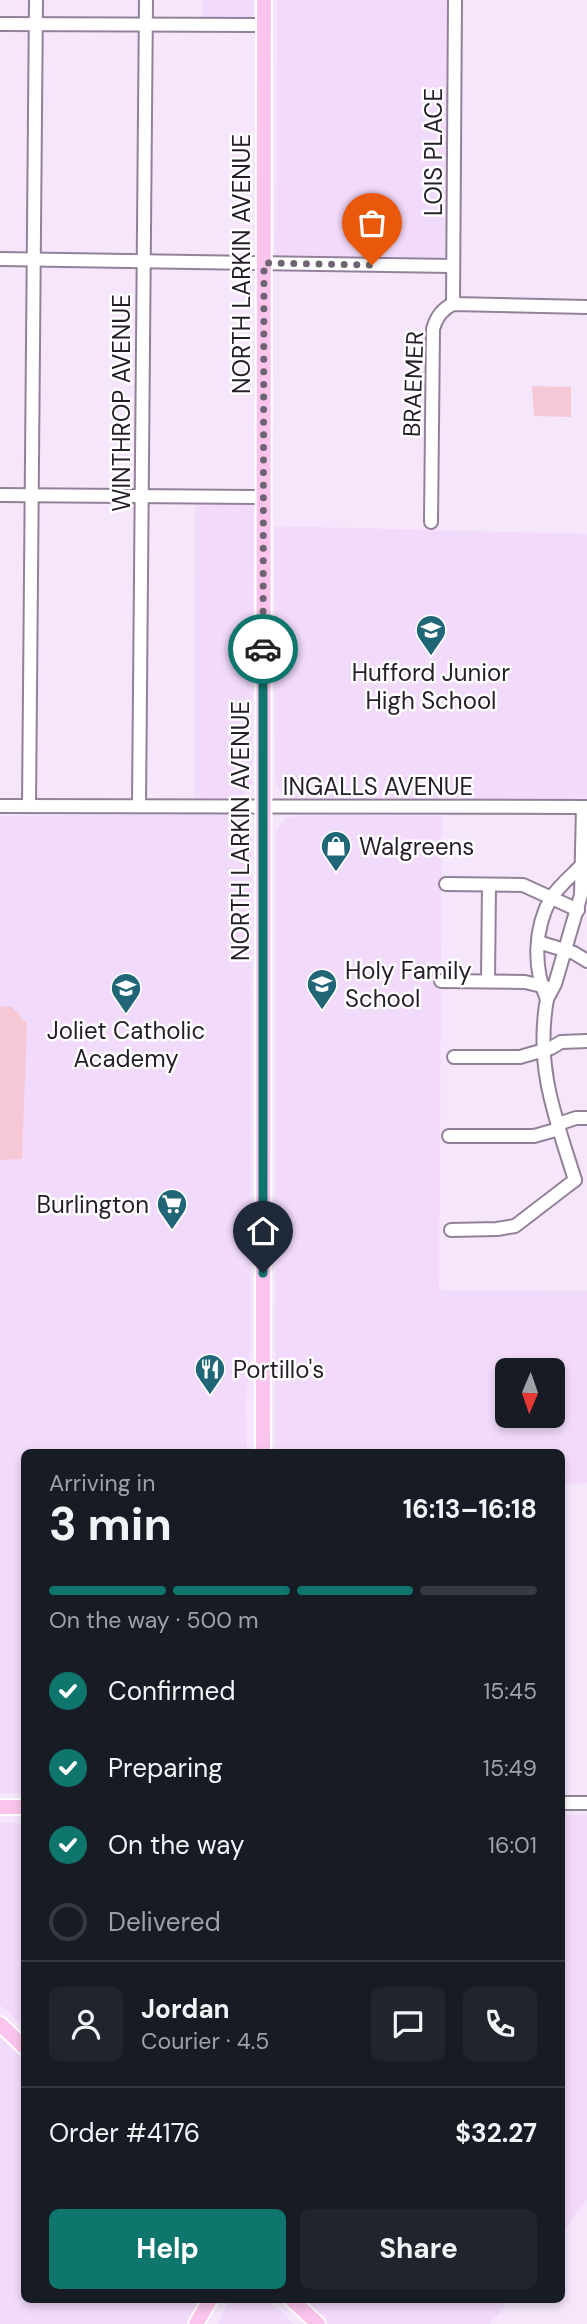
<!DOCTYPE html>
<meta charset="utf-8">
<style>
:root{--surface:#171b24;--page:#20242c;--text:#f1f3f6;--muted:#9ea1a6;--line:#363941;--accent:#0f766e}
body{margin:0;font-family:"DM Sans",sans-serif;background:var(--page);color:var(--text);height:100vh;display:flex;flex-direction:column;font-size:26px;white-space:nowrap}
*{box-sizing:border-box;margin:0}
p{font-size:23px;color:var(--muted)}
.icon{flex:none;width:38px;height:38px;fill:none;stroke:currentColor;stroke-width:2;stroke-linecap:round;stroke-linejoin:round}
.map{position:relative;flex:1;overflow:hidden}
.panel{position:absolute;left:21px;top:1449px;width:544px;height:854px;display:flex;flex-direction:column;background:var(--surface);border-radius:10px;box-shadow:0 4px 10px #0003}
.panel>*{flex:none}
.needle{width:46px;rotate:182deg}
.buttons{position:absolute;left:495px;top:1358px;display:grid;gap:14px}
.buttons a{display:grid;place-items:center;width:70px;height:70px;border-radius:10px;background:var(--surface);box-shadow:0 4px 10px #0003;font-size:35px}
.pin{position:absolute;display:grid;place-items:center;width:60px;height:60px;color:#fff;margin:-72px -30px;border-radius:50% 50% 50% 0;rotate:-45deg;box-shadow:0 0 7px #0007}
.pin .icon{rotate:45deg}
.courier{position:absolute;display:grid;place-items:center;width:70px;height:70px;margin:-35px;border:5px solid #0f766e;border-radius:50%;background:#fff;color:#222;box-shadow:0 2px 9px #0007}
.head em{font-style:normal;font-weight:700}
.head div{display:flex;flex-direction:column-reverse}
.head{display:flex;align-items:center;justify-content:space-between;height:119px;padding:0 28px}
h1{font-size:46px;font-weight:700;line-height:52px}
.bar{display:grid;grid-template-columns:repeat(4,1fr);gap:10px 7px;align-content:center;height:84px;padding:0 28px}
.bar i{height:9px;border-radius:5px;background:var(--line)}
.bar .on{background:var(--accent)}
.bar p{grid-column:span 4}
.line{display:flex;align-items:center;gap:18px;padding:0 28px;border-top:2px solid var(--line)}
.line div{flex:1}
.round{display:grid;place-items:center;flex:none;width:74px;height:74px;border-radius:10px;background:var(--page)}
ol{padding:0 28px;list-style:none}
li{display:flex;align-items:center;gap:21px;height:77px}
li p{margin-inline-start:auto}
li .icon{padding:7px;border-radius:50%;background:var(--accent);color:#fff;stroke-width:4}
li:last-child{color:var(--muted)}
li i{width:38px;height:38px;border:4px solid var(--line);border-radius:50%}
.action{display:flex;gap:14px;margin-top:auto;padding:14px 28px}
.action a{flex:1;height:80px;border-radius:10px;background:var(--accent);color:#fff;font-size:28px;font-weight:700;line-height:80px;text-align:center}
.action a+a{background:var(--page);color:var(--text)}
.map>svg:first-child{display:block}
</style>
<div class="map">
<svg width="587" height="2324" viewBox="0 0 587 2324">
<rect width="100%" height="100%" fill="#f6e6fc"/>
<g fill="#f2dafb" fill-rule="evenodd">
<polygon points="202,0 253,0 253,19 202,17"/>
<polygon points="277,0 460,0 458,272 275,271"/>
<polygon points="254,490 252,785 246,794 233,798 194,798 195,491"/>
<polygon points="274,526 587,534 587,799 299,800 286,797 279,789 275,779"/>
<polygon points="229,814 246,820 252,837 251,1345 246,1401 247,1452 24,1452 24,1793 0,1793 0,816"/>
<path d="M304,815L442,816L439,1290L587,1291V1483L562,1484V1452H275L276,835L278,828L285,818ZM508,1370H553V1416H508Z"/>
<polygon points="562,1815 587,1815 587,2200 562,2232"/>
<polygon points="0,1823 24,1823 24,2028 0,2005"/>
<polygon points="0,2027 24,2050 24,2300 207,2300 193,2324 0,2324"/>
<polygon points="229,2300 268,2300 294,2324 218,2324"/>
<polygon points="298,2300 509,2300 490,2324 323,2324"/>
</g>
<g fill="#f6c8d6">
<polygon points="532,386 571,387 571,417 534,416"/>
<polygon points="0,1006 12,1007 27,1024 22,1159 0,1160"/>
</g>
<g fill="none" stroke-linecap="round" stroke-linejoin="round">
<g stroke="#938199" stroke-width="16">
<g id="minor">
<polyline points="0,24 264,25"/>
<polyline points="0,259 453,266"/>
<polyline points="453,304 455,0"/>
<polyline points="0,495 264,497"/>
<path d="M431,522L433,329C436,318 442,309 453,304L587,307"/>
<polyline points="0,806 587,807"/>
<polyline points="29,806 36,0"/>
<polyline points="139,806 146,0"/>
<path d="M581,866C571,876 559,886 551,898C534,928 533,968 547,999L555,984L581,895L583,807"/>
<polyline points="446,884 523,885 578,910"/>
<polyline points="538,942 574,953 587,961"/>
<polyline points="441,981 525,982 546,987"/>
<polyline points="488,981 489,885"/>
<path d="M547,999C535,1067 555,1116 575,1180"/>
<polyline points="454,1057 520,1057 551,1048 561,1042 587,1041"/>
<polyline points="558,1124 576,1118 587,1118"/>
<polyline points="449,1136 534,1136 559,1129"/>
<polyline points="451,1230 497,1229 515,1226 575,1180"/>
<polyline points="562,1803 587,1803"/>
</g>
</g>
<g stroke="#fff" stroke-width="18">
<g id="major">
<polyline points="263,1452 264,0"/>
<polyline points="0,1807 24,1807"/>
<polyline points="0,2024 24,2047"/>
<polyline points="292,2300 318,2324"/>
<polyline points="196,2324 210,2300"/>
</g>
</g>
<use href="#minor" stroke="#fff" stroke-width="12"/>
<use href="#major" stroke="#fbc4ec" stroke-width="14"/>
</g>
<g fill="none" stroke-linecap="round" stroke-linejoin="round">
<polyline stroke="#6e6472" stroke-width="7" stroke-dasharray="0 12.6" points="263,649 264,263 372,265"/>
<polyline stroke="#0f766e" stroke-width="9" points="263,1273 263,649"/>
</g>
<defs>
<g id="school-pin" transform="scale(1.575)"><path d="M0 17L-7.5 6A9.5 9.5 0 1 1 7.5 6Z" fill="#206676" stroke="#fff"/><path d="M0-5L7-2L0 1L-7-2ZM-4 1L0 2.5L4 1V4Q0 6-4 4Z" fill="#fff"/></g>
<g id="shop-pin" transform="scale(1.575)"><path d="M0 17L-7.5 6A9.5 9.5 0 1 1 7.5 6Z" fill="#206676" stroke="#fff"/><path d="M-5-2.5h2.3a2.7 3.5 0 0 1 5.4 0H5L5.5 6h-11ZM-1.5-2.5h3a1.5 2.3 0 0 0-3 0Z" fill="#fff"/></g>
<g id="supermarket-pin" transform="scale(1.575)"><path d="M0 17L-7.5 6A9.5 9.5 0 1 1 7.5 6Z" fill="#206676" stroke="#fff"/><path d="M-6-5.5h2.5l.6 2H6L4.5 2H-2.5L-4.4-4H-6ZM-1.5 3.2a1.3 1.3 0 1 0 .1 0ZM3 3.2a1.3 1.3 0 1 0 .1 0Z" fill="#fff"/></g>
<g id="restaurant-pin" transform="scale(1.575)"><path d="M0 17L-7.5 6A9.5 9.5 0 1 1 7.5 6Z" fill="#206676" stroke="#fff"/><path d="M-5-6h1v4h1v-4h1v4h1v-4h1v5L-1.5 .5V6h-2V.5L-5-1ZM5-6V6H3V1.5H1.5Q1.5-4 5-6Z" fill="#fff"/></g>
</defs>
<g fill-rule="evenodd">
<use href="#school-pin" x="431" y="630"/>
<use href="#shop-pin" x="336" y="846"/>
<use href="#school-pin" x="322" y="984"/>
<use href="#school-pin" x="126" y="988"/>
<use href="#supermarket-pin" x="172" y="1204"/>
<use href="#restaurant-pin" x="210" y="1369"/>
</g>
<g text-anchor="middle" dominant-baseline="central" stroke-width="5" stroke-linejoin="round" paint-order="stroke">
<g font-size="24" fill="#251e28" stroke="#fff">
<text transform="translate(433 152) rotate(-90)">LOIS PLACE</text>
<text transform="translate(241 264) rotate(-90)">NORTH LARKIN AVENUE</text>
<text transform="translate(413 384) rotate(-88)">BRAEMER</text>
<text transform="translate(121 403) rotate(-90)">WINTHROP AVENUE</text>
<text x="378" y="786">INGALLS AVENUE</text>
<text transform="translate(240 831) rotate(-90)">NORTH LARKIN AVENUE</text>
</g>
<g font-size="24" fill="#251e28" stroke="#fff" text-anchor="start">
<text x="431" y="672" text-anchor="middle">Hufford Junior<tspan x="431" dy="28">High School</tspan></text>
<text x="359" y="846">Walgreens</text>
<text x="345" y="970">Holy Family<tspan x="345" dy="28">School</tspan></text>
<text x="126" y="1030" text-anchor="middle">Joliet Catholic<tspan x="126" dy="28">Academy</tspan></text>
<text x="149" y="1204" text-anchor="end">Burlington</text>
<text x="233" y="1369">Portillo's</text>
</g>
</g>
</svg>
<div class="buttons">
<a><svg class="needle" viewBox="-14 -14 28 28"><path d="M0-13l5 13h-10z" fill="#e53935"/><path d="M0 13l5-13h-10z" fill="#9ea1a6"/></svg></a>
</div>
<div class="pin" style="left:372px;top:265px;background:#ea580c"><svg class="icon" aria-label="bag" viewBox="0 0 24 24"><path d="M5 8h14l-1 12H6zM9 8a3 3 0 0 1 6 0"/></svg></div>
<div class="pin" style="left:263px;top:1273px;background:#1f2937"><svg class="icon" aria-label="home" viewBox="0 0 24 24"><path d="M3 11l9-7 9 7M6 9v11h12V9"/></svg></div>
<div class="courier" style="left:263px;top:649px"><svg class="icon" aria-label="car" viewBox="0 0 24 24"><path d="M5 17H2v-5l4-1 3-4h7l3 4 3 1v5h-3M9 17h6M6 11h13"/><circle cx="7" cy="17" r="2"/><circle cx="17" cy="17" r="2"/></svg></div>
<section class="panel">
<div class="head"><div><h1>3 min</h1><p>Arriving in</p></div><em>16:13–16:18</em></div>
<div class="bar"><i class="on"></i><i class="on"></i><i class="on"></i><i></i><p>On the way · 500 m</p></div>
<ol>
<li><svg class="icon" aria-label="check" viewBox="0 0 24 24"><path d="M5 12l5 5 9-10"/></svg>Confirmed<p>15:45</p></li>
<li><svg class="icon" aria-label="check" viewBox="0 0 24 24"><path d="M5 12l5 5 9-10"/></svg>Preparing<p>15:49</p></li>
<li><svg class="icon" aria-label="check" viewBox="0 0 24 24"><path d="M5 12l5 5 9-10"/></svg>On the way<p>16:01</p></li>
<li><i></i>Delivered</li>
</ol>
<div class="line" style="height:126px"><a class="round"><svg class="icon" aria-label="person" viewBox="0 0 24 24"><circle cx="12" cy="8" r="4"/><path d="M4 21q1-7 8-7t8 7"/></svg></a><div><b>Jordan</b><p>Courier · 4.5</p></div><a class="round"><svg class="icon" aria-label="chat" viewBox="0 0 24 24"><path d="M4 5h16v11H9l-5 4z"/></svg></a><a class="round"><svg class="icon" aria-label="phone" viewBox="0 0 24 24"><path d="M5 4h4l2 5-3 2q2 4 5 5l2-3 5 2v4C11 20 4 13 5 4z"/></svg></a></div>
<div class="line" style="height:91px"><div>Order #4176</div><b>$32.27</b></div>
<div class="action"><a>Help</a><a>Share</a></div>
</section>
</div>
